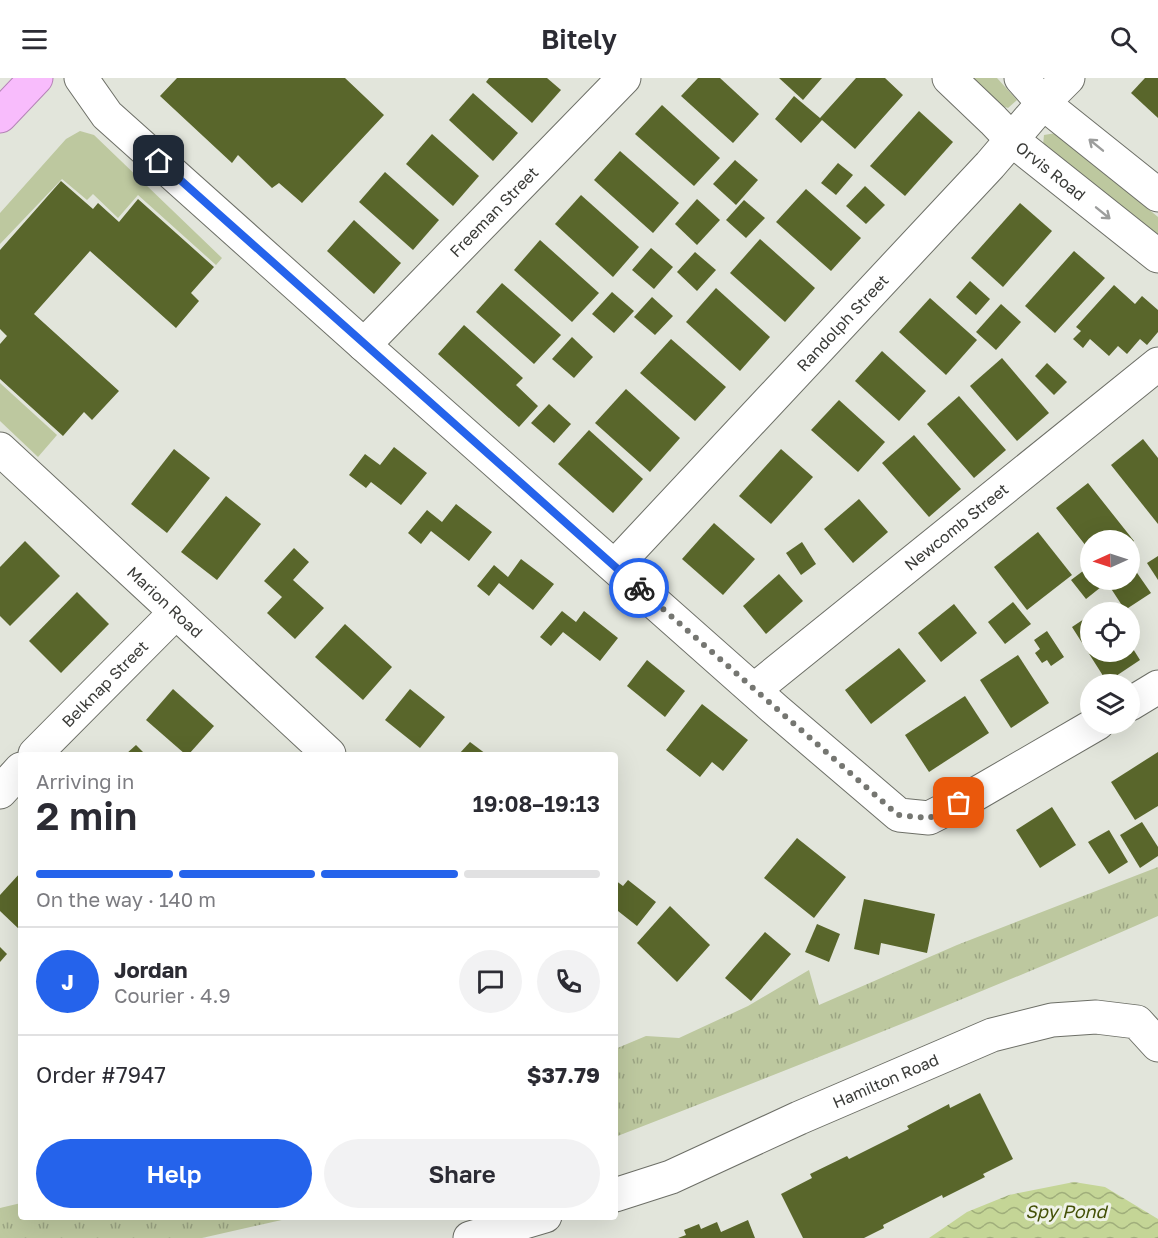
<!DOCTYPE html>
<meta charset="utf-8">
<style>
:root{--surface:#fff;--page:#f2f2f3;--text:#2b2b33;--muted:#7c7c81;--line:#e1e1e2;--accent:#2563eb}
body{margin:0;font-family:"Golos Text",sans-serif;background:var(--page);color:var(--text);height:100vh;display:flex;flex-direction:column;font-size:22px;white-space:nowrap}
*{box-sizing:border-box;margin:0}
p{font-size:20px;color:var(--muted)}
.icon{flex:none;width:33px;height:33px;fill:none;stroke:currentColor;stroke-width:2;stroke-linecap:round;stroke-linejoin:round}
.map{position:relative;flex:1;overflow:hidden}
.panel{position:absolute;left:18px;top:674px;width:600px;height:468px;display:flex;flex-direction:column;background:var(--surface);border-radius:6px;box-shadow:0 6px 24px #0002}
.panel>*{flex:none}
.needle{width:39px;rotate:267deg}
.tools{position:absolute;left:1080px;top:452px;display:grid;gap:12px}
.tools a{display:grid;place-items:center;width:60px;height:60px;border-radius:50%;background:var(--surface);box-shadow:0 6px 24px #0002;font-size:30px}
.pin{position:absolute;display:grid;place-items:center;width:51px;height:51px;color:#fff;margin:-26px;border-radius:12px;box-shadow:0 3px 9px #0006}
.courier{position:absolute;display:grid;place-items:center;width:60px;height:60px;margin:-30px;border:4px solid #2563eb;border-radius:50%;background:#fff;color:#222;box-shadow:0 2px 8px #0007}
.overview em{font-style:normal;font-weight:600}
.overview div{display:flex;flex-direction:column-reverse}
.overview{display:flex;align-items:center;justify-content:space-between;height:102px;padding:0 18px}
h1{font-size:39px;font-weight:600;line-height:45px}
.bar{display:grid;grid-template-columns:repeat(4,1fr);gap:9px 6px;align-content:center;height:72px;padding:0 18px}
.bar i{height:8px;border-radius:4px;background:var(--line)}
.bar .current{background:var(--accent)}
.bar p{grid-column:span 4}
.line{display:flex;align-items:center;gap:15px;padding:0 18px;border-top:2px solid var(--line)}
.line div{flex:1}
.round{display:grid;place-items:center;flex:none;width:63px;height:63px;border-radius:32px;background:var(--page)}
.action{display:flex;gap:12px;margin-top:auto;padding:12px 18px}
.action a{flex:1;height:69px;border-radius:36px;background:var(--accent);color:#fff;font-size:24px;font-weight:600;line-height:69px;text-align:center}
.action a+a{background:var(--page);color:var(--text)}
header{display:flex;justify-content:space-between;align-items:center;height:78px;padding:0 18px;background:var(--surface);font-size:27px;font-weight:600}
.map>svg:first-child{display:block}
</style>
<header><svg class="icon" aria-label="menu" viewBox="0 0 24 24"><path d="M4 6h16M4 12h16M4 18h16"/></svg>Bitely<svg class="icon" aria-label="search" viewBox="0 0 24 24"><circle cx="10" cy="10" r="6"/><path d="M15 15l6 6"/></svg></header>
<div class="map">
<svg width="1158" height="1160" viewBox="0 0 1158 1160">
<defs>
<pattern id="park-tufts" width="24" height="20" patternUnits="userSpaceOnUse" patternTransform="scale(1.5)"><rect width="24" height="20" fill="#bdc89f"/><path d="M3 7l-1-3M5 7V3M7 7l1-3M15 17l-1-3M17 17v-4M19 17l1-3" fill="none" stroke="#9ba483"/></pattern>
<pattern id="water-waves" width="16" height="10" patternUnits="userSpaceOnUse" patternTransform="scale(1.5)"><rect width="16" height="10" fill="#c4d596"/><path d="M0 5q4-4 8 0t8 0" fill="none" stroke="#a0ae7b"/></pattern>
</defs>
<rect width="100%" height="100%" fill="#e2e5db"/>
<g fill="#bdc89f">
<polygon points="968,0 997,0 1017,22 1008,30 997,26"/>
<polygon points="80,53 94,57 222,180 216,187 138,117 118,140 93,116 87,122 62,101 0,166 0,135 66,61"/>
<polygon points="1056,55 1158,139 1158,165 1043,67 1044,57"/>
<polygon points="0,305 57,357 38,379 0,343"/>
</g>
<g fill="url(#park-tufts)">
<path d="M1158,789V838C979,917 797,988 615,1059V971L646,958L679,960L748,928L809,892L819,927L957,867Z"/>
<polygon points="21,1125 21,1138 295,1139 202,1160 0,1160 0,1130"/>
</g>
<polygon fill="url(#water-waves)" points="1074,1104 1105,1109 1158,1141 1158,1160 929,1160 967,1134 1009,1117"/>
<g fill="#59662b">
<polygon points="177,0 345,0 384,37 302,125 279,105 272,110 238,77 232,85 160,18"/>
<polygon points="489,0 547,0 561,12 532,45 486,4"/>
<polygon points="698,0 720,0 759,36 733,65 681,18"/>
<polygon points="779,0 822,0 803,22"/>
<polygon points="856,0 885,0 903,17 855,71 822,42 801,65 775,41 794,18 820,40"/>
<polygon points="1145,0 1158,0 1158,40 1131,15"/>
<polygon points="473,15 518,55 493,83 449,42"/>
<polygon points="662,27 720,80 694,108 635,56"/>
<polygon points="919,33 953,64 905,118 870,88"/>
<polygon points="432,56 479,98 453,128 406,86"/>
<polygon points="620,73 679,125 653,155 594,102"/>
<polygon points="735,82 758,102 736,127 713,106"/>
<polygon points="838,85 853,97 836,117 821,105"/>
<polygon points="385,94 439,142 413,172 359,124"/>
<polygon points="61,103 93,131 98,125 119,144 138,121 214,189 191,215 199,223 176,250 90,173 34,236 119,313 92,342 84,334 63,358 0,301 0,266 7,258 0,251 0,172"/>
<polygon points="865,108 885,127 866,146 846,128"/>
<polygon points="806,111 861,160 831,193 776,144"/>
<polygon points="581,117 639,169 613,199 555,146"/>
<polygon points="697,121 720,142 697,167 675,146"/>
<polygon points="744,122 765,140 746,160 726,142"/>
<polygon points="1020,125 1052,153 1003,209 971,180"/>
<polygon points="354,142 401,185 374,216 327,173"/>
<polygon points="760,161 815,210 785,244 730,195"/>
<polygon points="540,162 599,215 572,244 514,192"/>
<polygon points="651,170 673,189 654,211 632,192"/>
<polygon points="1074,173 1105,200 1055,255 1025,228"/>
<polygon points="695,174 716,192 697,213 677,194"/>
<polygon points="970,203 990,221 976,237 956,219"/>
<polygon points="502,205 561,257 534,286 476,234"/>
<polygon points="1114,207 1135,226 1142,218 1158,232 1158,254 1147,267 1140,261 1127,276 1118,268 1109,278 1090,261 1083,270 1073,261 1081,253 1076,249"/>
<polygon points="716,210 770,259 740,293 686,244"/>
<polygon points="612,214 634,233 614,255 592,236"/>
<polygon points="652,219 673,238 655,257 634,239"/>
<polygon points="930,220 977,262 946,297 899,254"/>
<polygon points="1001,226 1021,244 996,272 976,254"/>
<polygon points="464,247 523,300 516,307 538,328 519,349 438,276"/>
<polygon points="572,259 593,279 574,300 552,281"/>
<polygon points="671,261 726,309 695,343 640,295"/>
<polygon points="882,273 926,313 899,343 855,303"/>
<polygon points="1002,280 1049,335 1017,363 970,308"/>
<polygon points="1047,285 1067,304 1054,317 1035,298"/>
<polygon points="626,311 680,360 650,394 595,345"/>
<polygon points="959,318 1006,372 974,400 927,346"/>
<polygon points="839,322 885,364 858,394 811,352"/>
<polygon points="549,326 571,346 554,365 531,345"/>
<polygon points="589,352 643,401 613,435 558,386"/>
<polygon points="914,357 961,411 929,439 882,385"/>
<polygon points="1143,361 1158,380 1158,446 1111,387"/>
<polygon points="394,369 427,395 401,427 371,404 366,410 349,397 365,376 380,387"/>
<polygon points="174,371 210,400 167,455 131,426"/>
<polygon points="781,371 813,399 771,446 739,418"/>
<polygon points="1088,405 1134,463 1130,466 1130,462 1090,462 1090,473 1056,430"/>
<polygon points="226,418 261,446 217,502 181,474"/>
<polygon points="859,421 888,454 853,485 824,451"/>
<polygon points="456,426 492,454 469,483 431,453 421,466 408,455 427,432 442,444"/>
<polygon points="714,445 755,481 723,517 682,481"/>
<polygon points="1038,454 1072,497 1027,532 994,489"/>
<polygon points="25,463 60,498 10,548 0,538 0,489"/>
<polygon points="802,464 816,486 801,497 786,475"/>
<polygon points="294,470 309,484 293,502 324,530 295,561 267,535 282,519 264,503"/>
<polygon points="1158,478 1158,502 1147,485"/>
<polygon points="521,481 554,506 533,532 499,505 489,518 477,508 494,487 508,499"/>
<polygon points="1087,490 1090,495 1090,501 1095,501 1101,509 1086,521 1071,502"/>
<polygon points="1135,492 1151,515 1125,532 1110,509 1121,501 1130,501 1130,495"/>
<polygon points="779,496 803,523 766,556 743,528"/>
<polygon points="77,514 109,546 61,595 29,563"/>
<polygon points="1013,524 1031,546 1005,566 988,544"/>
<polygon points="954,526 977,555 941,584 918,555"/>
<polygon points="562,533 576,544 584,533 618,560 600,583 563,554 551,568 540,559"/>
<polygon points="1090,537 1090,573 1130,573 1130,566 1140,582 1107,604 1072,549"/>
<polygon points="345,546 392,589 363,622 315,579"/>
<polygon points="1047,553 1064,579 1051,588 1047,582 1042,585 1035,575 1040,571 1034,562"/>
<polygon points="899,570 926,603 871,646 845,612"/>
<polygon points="1018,577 1049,625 1011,650 980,602"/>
<polygon points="647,582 685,613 665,639 627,608"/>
<polygon points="173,611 214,648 189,676 185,676 146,642"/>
<polygon points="410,611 445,639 420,670 385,642"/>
<polygon points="965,618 989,655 929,694 905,657"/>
<polygon points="702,626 748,662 723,693 712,684 700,699 666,672"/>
<polygon points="470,664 486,676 459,676"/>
<polygon points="136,667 145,676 126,676"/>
<polygon points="1158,674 1158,728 1135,742 1111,704"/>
<polygon points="1052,729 1076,767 1040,790 1016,752"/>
<polygon points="1142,744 1158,769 1158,778 1140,790 1120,757"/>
<polygon points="1109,752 1128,784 1109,796 1088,764"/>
<polygon points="797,760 846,799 814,840 764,800"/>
<polygon points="21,794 21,853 0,833 0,817"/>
<polygon points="615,802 623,808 628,802 656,824 637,848 618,833 615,836"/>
<polygon points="864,821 935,836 927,875 881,865 879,877 854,871"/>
<polygon points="670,828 710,867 677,904 637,865"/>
<polygon points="817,846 840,856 829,884 805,874"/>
<polygon points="765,854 791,876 751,923 725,900"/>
<polygon points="0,869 7,876 0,884"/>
<polygon points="980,1015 1013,1081 983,1096 985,1099 943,1120 942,1117 883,1147 884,1150 864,1160 803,1160 781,1116 812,1100 810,1096 847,1078 849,1081 909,1051 907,1048 949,1026 950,1030"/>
<polygon points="748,1142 755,1160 678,1160 686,1157 684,1152 699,1146 701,1151 717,1144 721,1154"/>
</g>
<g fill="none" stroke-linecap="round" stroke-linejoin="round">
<g stroke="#6d6f67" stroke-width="35">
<g id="minor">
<polyline points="81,0 107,37 364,267 776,632 899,737 929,740 974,717 1098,645"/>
<path id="s1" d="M949,0L993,42L1012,62L1158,178"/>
<polyline points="1021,0 1043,25 1158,117"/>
<path id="s2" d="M364,267L624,0"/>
<path id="s3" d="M0,371L329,676"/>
<path id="s4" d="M615,488L990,87L1043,25L1068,0"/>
<path id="s5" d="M754,612L1158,286"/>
<polyline points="1130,626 1158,609"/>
<path id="s6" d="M35,676L175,535"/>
<polyline points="0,714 21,691"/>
<path id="s7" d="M615,1117L671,1099L799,1040L992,957L1052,942L1096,939L1137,944L1158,967"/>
<polyline points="470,1160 545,1138"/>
</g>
</g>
<g stroke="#b584b7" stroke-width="35">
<polyline id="trunk" points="0,38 36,0"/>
</g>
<use href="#minor" stroke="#fff" stroke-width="33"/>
<use href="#trunk" stroke="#f8bcfc" stroke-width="33"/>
</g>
<defs><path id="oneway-shaft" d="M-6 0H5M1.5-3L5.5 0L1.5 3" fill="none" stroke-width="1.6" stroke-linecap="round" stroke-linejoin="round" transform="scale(1.5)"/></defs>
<g stroke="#9c9d9c">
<use href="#oneway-shaft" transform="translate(1096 67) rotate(-141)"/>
<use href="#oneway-shaft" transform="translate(1103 135) rotate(39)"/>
</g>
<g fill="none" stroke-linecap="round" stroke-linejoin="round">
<polyline stroke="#757671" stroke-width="6" stroke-dasharray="0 10.8" points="639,510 898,737 929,740 959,725"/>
<polyline stroke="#2563eb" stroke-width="8" points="159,83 639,510"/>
</g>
<g text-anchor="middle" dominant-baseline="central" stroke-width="6" stroke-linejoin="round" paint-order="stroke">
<g font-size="16" fill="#3a3b38" stroke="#eff2e8">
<text stroke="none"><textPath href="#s1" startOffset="138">Orvis Road</textPath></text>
<text stroke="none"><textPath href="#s2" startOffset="186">Freeman Street</textPath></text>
<text stroke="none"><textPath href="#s4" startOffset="333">Randolph Street</textPath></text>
<text stroke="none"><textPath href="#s5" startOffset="260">Newcomb Street</textPath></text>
<text stroke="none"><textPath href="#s3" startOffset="225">Marion Road</textPath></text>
<text stroke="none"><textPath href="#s6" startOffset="99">Belknap Street</textPath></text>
<text stroke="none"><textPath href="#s7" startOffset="294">Hamilton Road</textPath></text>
</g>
<g font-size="18" font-style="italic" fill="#445108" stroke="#eff2e8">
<text x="1066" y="1133">Spy Pond</text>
</g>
</g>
</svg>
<div class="tools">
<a><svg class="needle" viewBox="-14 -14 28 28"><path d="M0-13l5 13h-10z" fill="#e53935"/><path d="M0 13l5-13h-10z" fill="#7c7c81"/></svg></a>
<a><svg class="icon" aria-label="locate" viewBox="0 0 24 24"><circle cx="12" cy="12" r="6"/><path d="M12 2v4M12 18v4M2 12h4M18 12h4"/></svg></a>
<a><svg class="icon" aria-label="layers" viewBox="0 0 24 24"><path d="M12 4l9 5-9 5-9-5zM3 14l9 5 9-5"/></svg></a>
</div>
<div class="pin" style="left:959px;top:725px;background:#ea580c"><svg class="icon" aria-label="bag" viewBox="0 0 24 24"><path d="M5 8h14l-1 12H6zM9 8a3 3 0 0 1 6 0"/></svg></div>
<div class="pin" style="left:159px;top:83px;background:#1f2937"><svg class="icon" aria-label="home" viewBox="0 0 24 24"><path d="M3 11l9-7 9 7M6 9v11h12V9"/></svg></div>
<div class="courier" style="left:639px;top:510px"><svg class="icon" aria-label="bike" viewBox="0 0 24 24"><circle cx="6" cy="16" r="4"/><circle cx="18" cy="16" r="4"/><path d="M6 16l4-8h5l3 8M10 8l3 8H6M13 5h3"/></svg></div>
<section class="panel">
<div class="overview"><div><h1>2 min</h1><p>Arriving in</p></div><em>19:08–19:13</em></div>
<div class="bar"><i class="current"></i><i class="current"></i><i class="current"></i><i></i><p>On the way · 140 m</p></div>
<div class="line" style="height:108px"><b class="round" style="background:var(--accent);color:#fff">J</b><div><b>Jordan</b><p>Courier · 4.9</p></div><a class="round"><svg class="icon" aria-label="chat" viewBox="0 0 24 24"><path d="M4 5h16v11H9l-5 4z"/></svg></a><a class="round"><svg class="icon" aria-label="phone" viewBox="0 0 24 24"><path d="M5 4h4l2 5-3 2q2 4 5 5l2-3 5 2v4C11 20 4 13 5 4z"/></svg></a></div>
<div class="line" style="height:78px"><div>Order #7947</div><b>$37.79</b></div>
<div class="action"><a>Help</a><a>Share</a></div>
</section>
</div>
